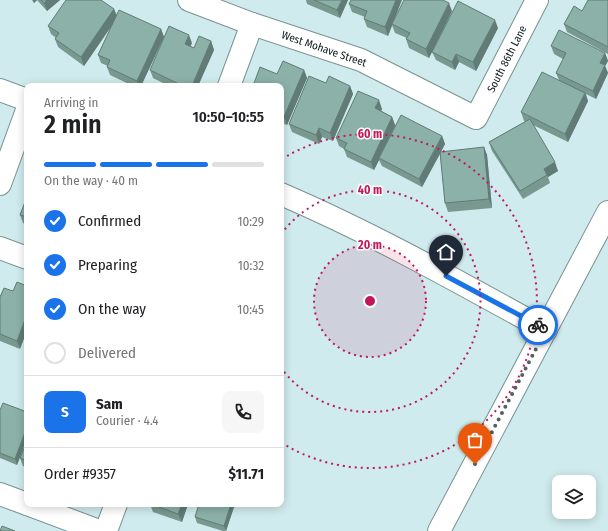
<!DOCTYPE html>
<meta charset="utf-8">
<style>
:root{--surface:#fff;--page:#f6f6f6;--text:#202124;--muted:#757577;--line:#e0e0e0;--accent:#1a73e8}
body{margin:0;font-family:"Fira Sans Condensed",sans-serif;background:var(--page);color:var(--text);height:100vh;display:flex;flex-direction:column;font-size:15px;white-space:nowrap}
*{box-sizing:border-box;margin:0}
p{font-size:13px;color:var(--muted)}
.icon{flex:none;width:22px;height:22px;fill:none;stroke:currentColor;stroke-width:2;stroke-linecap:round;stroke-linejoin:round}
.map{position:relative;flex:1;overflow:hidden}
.sheet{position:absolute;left:24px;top:83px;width:260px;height:424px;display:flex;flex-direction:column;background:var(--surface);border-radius:8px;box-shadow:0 2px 10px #0003}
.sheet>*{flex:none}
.controls{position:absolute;left:552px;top:475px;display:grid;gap:8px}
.controls a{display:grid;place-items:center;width:44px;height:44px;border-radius:8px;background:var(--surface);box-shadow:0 2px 10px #0003;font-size:20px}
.pin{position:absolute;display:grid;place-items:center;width:34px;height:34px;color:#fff;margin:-41px -17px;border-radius:50% 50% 50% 0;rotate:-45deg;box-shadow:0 0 4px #0007}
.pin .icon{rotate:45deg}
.courier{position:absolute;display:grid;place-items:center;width:40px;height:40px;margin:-20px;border:3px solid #1a73e8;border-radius:50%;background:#fff;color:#222;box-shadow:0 1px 5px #0007}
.summary em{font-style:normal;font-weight:600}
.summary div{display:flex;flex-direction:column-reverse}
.summary{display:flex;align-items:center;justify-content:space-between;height:68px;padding:0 20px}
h1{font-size:26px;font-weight:600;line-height:30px}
.bar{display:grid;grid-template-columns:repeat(4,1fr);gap:6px 4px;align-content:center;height:48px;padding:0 20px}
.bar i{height:5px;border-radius:3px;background:var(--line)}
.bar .selected{background:var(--accent)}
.bar p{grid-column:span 4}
.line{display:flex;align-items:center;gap:10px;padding:0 20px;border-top:1px solid var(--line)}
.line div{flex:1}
.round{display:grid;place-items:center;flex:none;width:42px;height:42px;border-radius:8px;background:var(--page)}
ol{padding:0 20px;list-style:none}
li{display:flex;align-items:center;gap:12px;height:44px}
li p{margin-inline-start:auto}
li .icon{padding:4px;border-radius:50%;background:var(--accent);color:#fff;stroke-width:4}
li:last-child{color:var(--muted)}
li i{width:22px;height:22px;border:2px solid var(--line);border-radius:50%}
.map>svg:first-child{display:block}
</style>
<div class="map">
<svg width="608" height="531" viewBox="0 0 608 531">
<rect width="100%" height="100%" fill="#d0ebed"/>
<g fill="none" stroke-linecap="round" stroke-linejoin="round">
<g stroke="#799293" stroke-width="24">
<g id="minor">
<polyline points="189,0 252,24 361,60 476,118 537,0"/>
<polyline points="229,86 252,24"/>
<polyline points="0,90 27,100"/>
<polyline points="0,184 27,110"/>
<path d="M281,194C372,233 459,282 546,330"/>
<polyline points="0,248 27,258"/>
<polyline points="0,494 27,504"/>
<polyline points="27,504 99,531"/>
<polyline points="106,531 116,504"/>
<polyline points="439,531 608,212"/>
</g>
</g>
<use href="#minor" stroke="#fff" stroke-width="22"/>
</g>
<g fill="#789890">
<polygon points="32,0 60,0 47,11 37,0 34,3"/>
<polygon points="306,0 348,0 340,18 307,4"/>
<polygon points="351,0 393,24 452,11 429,58 409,48 406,39 407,38 395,33 392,25 388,36 367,27 364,19 365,17 352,12 349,4"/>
<polygon points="608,0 608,54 567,32 564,24 582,11"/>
<polygon points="114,9 117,15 161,29 164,37 141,86 133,86 110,75 107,67 108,66 101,63 98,55 112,25 84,66 58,47 55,39 56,38 51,34 48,26"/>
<polygon points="498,28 476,71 459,62 455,70 436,60 432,52"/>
<polygon points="211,41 214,50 198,86 169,86 153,78 150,70 192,43 190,46 194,48"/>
<polygon points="551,46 605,53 608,61 605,66 608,73 596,99 586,94 588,101 568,142 533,125 558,171 548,177 550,183 523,199 492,151 489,142 526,121 524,121 521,112 559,80 556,73 563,59 554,54"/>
<polygon points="304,70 307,78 287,125 281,123 281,86 277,74"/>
<polygon points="326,83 350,86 353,94 333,141 322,137 319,144 292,132 289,124"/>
<polygon points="382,109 381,111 392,117 395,125 442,136 445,144 441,152 484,147 487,155 492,208 448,212 445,203 440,154 422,187 382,166 379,160 374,170 347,157 344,149 339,146 336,138"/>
<polygon points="27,197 27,225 23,223 20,215"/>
<polygon points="4,288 20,349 0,341 0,297"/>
<polygon points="0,410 27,412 27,438 17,465 0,458"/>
<polygon points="27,441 27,468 23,466 20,458"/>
<polygon points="150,504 188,504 182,522 153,512"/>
<polygon points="235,504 226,531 223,531 197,523 195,517"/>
</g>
<g fill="#617c76">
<polygon points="33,0 37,0 34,3"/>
<polygon points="47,0 60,0 47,11 44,3"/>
<polygon points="342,0 348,0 340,18 337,10"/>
<polygon points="396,0 402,0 388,36 385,27"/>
<polygon points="449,3 452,11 429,58 426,49"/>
<polygon points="114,9 117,18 84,66 81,57"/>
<polygon points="495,20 498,28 476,71 473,62"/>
<polygon points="161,29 164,37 141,86 139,86 137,81"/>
<polygon points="189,35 192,43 188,52 185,44"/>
<polygon points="211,41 214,50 198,86 192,86"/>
<polygon points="605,53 608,61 605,66 608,73 596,99 593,91 600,63"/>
<polygon points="456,54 459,62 455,70 452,62"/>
<polygon points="304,70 307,78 287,125 284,117"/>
<polygon points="350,86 353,94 333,141 330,133"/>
<polygon points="585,93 588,101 568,142 565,134"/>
<polygon points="379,100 382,109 378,117 375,108"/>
<polygon points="392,117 395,125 379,158 379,160 374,170 371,162"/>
<polygon points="319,128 322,137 319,144 316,135"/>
<polygon points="442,136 445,144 422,187 419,179"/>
<polygon points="484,147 487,155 492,208 489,199"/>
<polygon points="555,162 558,171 548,177 544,169"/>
<polygon points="27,314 27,331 20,349 17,341"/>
<polygon points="27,427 27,438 17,465 15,459"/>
<polygon points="182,504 188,504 182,522 178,514"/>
<polygon points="231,504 235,504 226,531 224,526"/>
</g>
<g fill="#8bb1a8" stroke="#617c76">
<polygon points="41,0 47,0 44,3"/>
<polygon points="66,0 101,0 114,9 81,57 55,39 59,33 48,26"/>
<polygon points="314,0 342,0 337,10"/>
<polygon points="351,0 396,0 385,27 364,19 367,11 349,4"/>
<polygon points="404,0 443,0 449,3 426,49 406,39 410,33 392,24"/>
<polygon points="588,0 608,0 608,47 564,24 574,6 582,11"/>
<polygon points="458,1 495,20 473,62 456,54 452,62 432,52"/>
<polygon points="119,10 161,29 137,81 107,67 110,60 98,55"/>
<polygon points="169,26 189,35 185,44 194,48 199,36 211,41 192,86 183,86 150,70"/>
<polygon points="559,30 605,53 600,63 605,65 593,91 556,73 566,53 551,46"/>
<polygon points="283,61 304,70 284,117 281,116 281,86 253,86 260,67 277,74"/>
<polygon points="542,72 585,93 565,134 521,112"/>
<polygon points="309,76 326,83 329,76 350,86 330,133 319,128 316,135 289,124"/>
<polygon points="358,91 379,100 375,108 392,117 371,162 344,149 347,143 336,138"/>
<polygon points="401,115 442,136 419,179 379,158"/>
<polygon points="530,119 555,162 544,169 547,175 520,191 489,142"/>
<polygon points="484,147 489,199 445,203 440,152"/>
<polygon points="27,197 27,217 20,215"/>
<polygon points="17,282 27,286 27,314 17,341 0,334 0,297 4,288 13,291"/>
<polygon points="3,403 27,412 27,427 15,459 0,453 0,410"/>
<polygon points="27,441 27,461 20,458"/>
<polygon points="151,504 182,504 178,514"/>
<polygon points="199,504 231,504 224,526 195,517"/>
<polygon points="2,526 15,531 0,531"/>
</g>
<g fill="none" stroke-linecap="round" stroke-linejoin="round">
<polyline stroke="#526263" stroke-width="4" stroke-dasharray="0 7.2" points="475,464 546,330 538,325"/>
<polyline stroke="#1a73e8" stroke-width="5" points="446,276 538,325"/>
</g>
<circle cx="370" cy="301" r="56" fill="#c2185b" fill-opacity=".12"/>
<g fill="none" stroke="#c2185b" stroke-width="2" stroke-dasharray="2 4">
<circle cx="370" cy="301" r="56"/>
<path d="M281 234A111 111 0 1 1 281 368"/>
<path d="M282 159A167 167 0 1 1 282 443"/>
</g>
<g text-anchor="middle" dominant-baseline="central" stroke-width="3" stroke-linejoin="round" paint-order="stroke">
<g font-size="11" fill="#0e1819" stroke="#fff">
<text transform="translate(324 49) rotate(19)">West Mohave Street</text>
<text transform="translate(507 59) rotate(-63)">South 86th Lane</text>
</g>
</g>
<circle cx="370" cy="301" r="6" fill="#c2185b" stroke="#fff" stroke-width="2"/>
<g font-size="12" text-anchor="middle" font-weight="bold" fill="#c2185b" stroke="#fff" stroke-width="3" stroke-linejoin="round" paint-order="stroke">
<text x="370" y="138">60 m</text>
<text x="370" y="194">40 m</text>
<text x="370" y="249">20 m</text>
</g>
</svg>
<div class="controls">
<a><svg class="icon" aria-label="layers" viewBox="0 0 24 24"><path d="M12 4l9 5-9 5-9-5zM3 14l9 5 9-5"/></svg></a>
</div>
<div class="pin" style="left:475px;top:464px;background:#ea580c"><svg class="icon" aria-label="bag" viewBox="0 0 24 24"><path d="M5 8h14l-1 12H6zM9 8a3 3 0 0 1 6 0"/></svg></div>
<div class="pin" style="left:446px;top:276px;background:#1f2937"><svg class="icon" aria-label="home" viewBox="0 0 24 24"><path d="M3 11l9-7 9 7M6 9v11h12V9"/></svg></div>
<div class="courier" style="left:538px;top:325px"><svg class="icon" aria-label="bike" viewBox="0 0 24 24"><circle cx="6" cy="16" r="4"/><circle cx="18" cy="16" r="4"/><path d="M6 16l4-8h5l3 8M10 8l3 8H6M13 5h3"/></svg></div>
<section class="sheet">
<div class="summary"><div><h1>2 min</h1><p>Arriving in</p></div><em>10:50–10:55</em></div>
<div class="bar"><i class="selected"></i><i class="selected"></i><i class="selected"></i><i></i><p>On the way · 40 m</p></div>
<ol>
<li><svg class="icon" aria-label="check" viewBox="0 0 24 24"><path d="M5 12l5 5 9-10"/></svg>Confirmed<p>10:29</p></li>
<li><svg class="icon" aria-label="check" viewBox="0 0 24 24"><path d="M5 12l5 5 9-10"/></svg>Preparing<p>10:32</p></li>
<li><svg class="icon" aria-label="check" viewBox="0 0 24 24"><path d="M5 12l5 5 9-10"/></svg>On the way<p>10:45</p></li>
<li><i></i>Delivered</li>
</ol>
<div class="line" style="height:72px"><b class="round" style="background:var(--accent);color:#fff">S</b><div><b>Sam</b><p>Courier · 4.4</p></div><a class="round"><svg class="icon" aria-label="phone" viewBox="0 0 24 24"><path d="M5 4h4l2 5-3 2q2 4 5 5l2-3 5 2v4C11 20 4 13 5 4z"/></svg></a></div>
<div class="line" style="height:52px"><div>Order #9357</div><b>$11.71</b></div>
</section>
</div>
